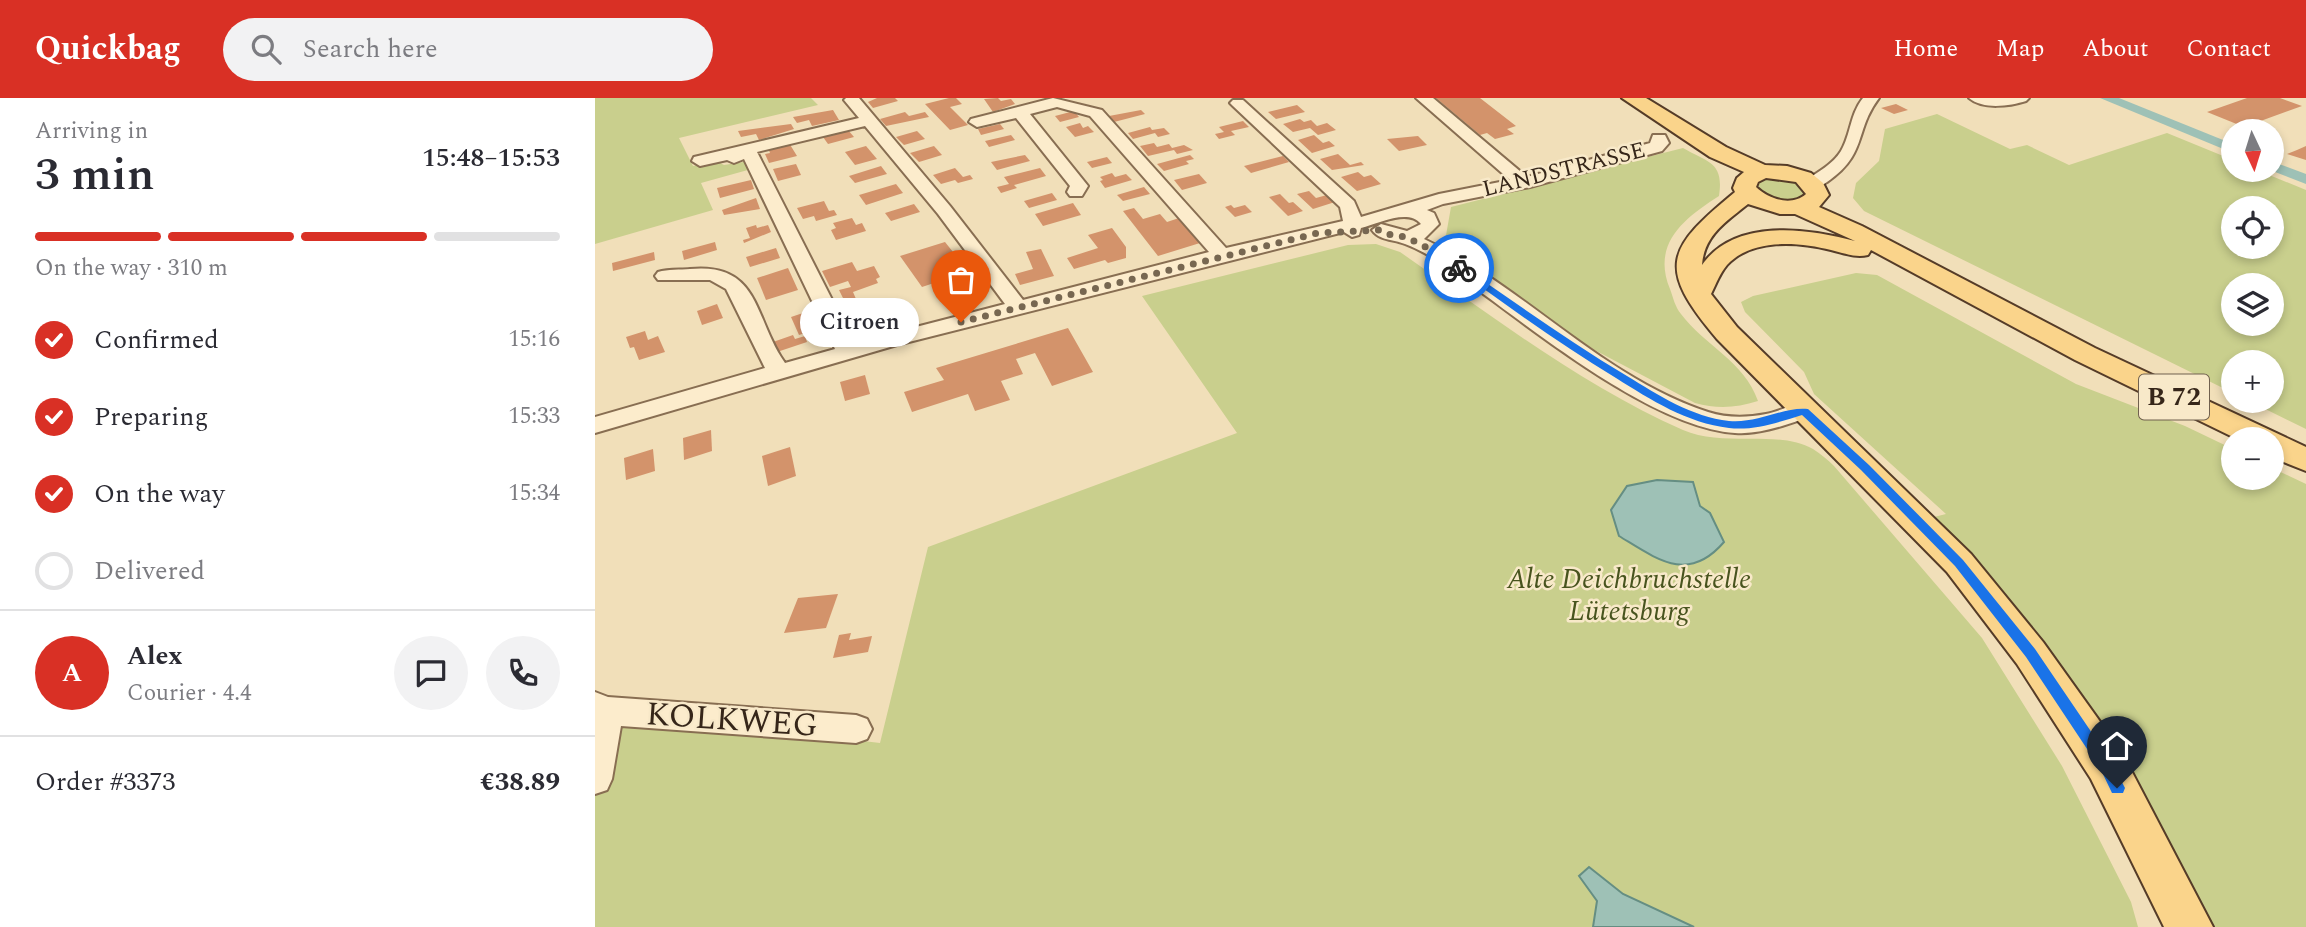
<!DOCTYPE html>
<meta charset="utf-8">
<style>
:root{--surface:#fff;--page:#f2f2f3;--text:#2b2b33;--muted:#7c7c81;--line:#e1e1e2;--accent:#d93025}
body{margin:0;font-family:Spectral,serif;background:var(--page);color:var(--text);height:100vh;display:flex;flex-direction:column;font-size:26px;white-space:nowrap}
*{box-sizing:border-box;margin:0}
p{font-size:23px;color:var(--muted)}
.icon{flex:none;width:38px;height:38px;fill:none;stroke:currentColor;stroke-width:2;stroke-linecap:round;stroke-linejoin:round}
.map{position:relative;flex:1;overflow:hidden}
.panel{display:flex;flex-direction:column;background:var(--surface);width:595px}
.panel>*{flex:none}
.needle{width:46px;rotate:176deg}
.buttons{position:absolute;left:1626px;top:21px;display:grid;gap:14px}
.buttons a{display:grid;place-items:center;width:63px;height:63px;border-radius:50%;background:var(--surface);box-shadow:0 4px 10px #0003;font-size:35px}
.pin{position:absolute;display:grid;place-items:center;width:60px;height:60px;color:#fff;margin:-72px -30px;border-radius:50% 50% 50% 0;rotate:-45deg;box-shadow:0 0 7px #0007}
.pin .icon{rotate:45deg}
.courier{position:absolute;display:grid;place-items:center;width:70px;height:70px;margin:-35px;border:5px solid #1a73e8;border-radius:50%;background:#fff;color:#222;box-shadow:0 2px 9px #0007}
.bubble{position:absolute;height:49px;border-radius:24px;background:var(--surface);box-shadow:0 4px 10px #0003;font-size:23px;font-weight:600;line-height:49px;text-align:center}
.overview em{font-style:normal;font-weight:600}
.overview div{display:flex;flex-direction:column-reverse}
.overview{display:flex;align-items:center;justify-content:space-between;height:119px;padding:0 35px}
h1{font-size:46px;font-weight:600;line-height:52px}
.bar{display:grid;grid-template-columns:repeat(4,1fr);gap:10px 7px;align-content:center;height:84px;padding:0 35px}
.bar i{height:9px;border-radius:5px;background:var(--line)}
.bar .current{background:var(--accent)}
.bar p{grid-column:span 4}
.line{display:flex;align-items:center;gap:18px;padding:0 35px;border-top:2px solid var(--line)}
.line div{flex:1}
.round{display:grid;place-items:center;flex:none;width:74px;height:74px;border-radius:37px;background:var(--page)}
ol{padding:0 35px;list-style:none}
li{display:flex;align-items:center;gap:21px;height:77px}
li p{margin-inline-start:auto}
li .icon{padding:7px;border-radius:50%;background:var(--accent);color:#fff;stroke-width:4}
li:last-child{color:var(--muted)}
li i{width:38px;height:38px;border:4px solid var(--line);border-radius:50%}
header{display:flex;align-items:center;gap:42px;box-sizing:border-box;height:98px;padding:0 35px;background:var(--accent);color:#fff}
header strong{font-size:33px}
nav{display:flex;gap:38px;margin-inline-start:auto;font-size:24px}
.search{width:490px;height:63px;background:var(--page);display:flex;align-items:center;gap:18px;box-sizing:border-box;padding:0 24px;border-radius:38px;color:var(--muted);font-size:26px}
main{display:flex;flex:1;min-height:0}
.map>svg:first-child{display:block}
</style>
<header>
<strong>Quickbag</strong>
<div class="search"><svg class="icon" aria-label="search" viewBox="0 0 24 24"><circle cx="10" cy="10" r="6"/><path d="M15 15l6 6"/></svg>Search here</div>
<nav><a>Home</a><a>Map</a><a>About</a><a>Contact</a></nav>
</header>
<main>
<section class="panel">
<div class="overview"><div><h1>3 min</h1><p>Arriving in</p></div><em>15:48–15:53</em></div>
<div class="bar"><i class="current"></i><i class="current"></i><i class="current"></i><i></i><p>On the way · 310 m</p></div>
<ol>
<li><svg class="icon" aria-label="check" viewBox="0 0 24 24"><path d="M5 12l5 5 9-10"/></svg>Confirmed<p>15:16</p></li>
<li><svg class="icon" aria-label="check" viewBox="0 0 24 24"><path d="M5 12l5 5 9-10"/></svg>Preparing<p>15:33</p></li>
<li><svg class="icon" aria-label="check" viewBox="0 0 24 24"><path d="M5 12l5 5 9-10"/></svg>On the way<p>15:34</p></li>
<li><i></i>Delivered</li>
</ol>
<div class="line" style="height:126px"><b class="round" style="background:var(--accent);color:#fff">A</b><div><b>Alex</b><p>Courier · 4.4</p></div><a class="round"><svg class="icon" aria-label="chat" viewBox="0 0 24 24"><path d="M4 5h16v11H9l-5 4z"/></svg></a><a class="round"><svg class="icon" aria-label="phone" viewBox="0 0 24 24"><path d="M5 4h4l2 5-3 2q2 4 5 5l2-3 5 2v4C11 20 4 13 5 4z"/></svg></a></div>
<div class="line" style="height:91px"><div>Order #3373</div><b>€38.89</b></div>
</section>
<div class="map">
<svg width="1711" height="829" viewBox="0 0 1711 829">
<rect width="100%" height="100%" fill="#f1dfb9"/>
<g fill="#c9cf8d" fill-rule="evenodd">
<polygon points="0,0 216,0 223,7 84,40 98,68 121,63 129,67 155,63 160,70 106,85 118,112 0,146"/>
<path d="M1342,16L1415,51L1432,47L1474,67L1572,35L1638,62V72H1662L1711,92V331L1654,303H1676V264H1638V295L1269,113L1258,100L1261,85L1284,63L1290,31ZM1638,110H1676V149H1638ZM1638,187H1676V226H1638Z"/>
<path d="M1088,50C1114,65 1129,64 1124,98C1090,120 1056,145 1075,191C1078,199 1080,209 1086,216C1110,248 1149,263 1163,303C1141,310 1122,311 1100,305L973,238L850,143L856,109Z"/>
<path d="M1171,79L1202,83L1212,95C1197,111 1176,101 1161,92V84Z"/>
<path d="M781,146L805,154C896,217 986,287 1088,332C1129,350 1184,331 1218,351C1226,356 1233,362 1239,368L1387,540L1467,668L1536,804L1543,829H1099L1028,796L994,769L1002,803L998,829H0V611L285,645L333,449L642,335L547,198L753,147Z"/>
<polygon points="1261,175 1282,177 1481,286 1590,328 1638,351 1638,380 1676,380 1677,370 1711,386 1711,829 1610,829 1377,458 1339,419 1351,416 1219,296 1209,274 1150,214 1146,204 1158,198"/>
</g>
<g fill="#9ec1b6" stroke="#658e83" stroke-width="2">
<path d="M1062,382L1098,384L1105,408L1115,415L1129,444C1093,486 1062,461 1024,438L1016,412L1032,388Z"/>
<polygon points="994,769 1028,796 1099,829 998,829 1002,803 984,778"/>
</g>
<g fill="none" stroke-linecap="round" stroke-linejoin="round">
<g fill="#9ec1b6" fill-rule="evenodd">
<polygon points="1505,0 1524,0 1638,46 1638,55"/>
<polygon points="1676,63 1711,76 1711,86 1675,72"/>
</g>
</g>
<g fill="#d3936b">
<polygon points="300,0 303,3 278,10 273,4 282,0"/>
<polygon points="354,0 361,0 367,6 355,9 373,27 355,32 330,6"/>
<polygon points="403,0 406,3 416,1 420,6 398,14 389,1"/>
<polygon points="841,0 885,0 921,28 912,31 919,36 900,41 892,35 885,37"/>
<polygon points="1652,0 1685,0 1707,8 1649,29 1612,14"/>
<polygon points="1301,6 1313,12 1299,16 1286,10"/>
<polygon points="702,7 710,14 681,21 673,14"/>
<polygon points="238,12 244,22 217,28 214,22 202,25 198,19"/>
<polygon points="546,12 550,16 519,24 514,18"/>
<polygon points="479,13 484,19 465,24 460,18"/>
<polygon points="310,14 314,18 330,14 334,19 291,28 285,21"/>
<polygon points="705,21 709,24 716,22 722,28 732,25 741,32 723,37 715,30 698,34 688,26"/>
<polygon points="648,23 654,29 636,33 640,37 624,41 620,36 629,34 624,29"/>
<polygon points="485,25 488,30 493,28 499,34 480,39 471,29"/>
<polygon points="196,26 199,31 164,42 161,36 146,39 143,33"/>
<polygon points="405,26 409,31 386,37 383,31"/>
<polygon points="555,29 557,32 569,30 575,36 563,39 560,35 538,41 533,35"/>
<polygon points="253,32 259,39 233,46 228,39"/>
<polygon points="322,33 330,41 309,47 301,39"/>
<polygon points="416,37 420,42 394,49 390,43"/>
<polygon points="719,37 728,45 734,43 740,48 717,55 703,42"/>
<polygon points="823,38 832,47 804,53 792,41"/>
<polygon points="194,45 202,58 174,65 170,56 175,55 173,50"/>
<polygon points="559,45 562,49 574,46 577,50 589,47 598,52 582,56 579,52 553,58 545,48"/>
<polygon points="271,48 282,61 260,67 250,54"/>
<polygon points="339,48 347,57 324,64 315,55"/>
<polygon points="1711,48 1711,62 1692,56 1702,52"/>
<polygon points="743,56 755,67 766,64 769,67 737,72 725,61"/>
<polygon points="430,57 435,63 402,72 396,64"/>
<polygon points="595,57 599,61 591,63 594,66 569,73 562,66"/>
<polygon points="688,58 694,64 656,75 649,68"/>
<polygon points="512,59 517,65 497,70 492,64"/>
<polygon points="201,66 206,77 183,83 178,71"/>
<polygon points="286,68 292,76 260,85 254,78"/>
<polygon points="360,70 368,79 375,77 378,81 363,85 360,82 346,86 338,77"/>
<polygon points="445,70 451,78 419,87 422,90 406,95 402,89 414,86 409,79"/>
<polygon points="763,74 769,79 776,77 786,86 762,93 746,79"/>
<polygon points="517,75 520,79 531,76 537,82 510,90 505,83 508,82 505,79"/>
<polygon points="604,76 612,85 587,92 579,82"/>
<polygon points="156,82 159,91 125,100 122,90"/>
<polygon points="301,86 308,95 271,107 264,97"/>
<polygon points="549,89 555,96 528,103 522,97"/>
<polygon points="714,93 721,100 732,97 740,104 718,111 702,96"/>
<polygon points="457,95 462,102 434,110 429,103"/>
<polygon points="685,96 694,105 698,104 708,113 693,118 674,99"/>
<polygon points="161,100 165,111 129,117 127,112"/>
<polygon points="229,103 234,113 239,112 242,117 221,123 219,118 208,121 202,110"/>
<polygon points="478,105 486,117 448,128 440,116"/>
<polygon points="319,106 325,114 296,123 290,115"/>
<polygon points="636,107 639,110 650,107 657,114 640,119 630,109"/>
<polygon points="539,110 548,121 565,116 572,124 584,120 605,145 563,158 528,113"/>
<polygon points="257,120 261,127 267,125 271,133 241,142 236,132 241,130 238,125"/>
<polygon points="161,127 162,130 173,127 176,134 149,145 148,142 155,140 151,130"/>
<polygon points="517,130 531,149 531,160 513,165 510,162 479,171 472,160 503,150 493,137"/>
<polygon points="120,144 122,152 89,162 87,153"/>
<polygon points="350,144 374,174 364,178 373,190 348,198 339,185 327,189 305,158"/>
<polygon points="181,150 185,160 155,169 151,159"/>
<polygon points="446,151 459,178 425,187 420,176 438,171 431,154"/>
<polygon points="59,154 60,162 18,173 17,165"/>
<polygon points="257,164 262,173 279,168 285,179 281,181 283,185 258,194 261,201 250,204 244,192 256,189 253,183 235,189 227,173"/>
<polygon points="193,170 203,192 171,202 162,180"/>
<polygon points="271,203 278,220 258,226 249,208"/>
<polygon points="122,206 128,220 107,227 102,213"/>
<polygon points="223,210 228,219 222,221 226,230 204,237 196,219"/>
<polygon points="473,230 498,274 457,288 440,255 421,261 428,276 406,283 415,302 380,313 373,296 317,314 309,294 349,282 341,270"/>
<polygon points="50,233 53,242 63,238 70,254 44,262 39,249 35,250 31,239"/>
<polygon points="198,237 200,241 210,238 212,244 182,254 178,244"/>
<polygon points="270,277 275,296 250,303 245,284"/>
<polygon points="116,332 117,353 89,362 88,340"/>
<polygon points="195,349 201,378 173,388 167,358"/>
<polygon points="58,351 60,373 31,382 29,360"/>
<polygon points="243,496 231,530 189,535 203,500"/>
<polygon points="256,535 254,542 277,538 273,554 238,560 244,537"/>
</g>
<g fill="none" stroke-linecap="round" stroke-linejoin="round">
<g stroke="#886e52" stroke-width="4">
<g id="minor">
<path d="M251,0H264L355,108L428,202L614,154L495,18L462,9L435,16L493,88L487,98H475L472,94L475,88L421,20L382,29L374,24L376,21L458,0L507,12L631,150L748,123L745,109L638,8L635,5L638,2H648L759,103L766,119L844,96L915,82L821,0H838L932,79L1055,45L1058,37H1070L1074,45L1067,53L935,89L848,106L832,112L839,115L844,126L829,141C929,188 1006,279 1113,314C1132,320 1151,320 1171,316C1186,313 1202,303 1217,308L1221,313L1217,318C1193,326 1166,337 1140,335C1051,329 921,217 847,166C836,158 823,151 810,146C798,141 785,143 777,132L786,126L812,133L826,126C813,110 783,126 766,130L764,137L757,139L749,134L302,247L0,335V319L170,270L131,191L115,182H63L60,178L63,174C73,171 85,172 95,171C166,164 159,222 190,265L240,251L149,61L139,65L132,62L105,68L97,63L99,59L264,20L249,2ZM270,28L343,116L410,206L259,245L162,54Z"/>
<path d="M1268,0H1284C1259,33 1273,56 1232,84C1224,89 1220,92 1211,90L1208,86L1211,82C1223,74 1238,66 1246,53C1256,36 1255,16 1268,0Z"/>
<path d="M1374,0H1434L1431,3C1415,8 1388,12 1374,0Z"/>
<polygon points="0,594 13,599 261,617 272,621 277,631 272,641 261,645 26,628 17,681 12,692 0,696"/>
</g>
</g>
<g stroke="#553c28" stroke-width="4">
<path id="major" d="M1027,0H1051L1131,49L1170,67L1192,68L1216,75L1228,85L1234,97L1224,109L1267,128L1500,250L1711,349V373L1676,359V341H1642L1480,262L1276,152L1273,157C1260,160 1249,155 1236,152C1203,144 1157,140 1132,167C1125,175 1121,186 1116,196L1142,229L1376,456L1448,544L1526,653L1618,829H1569L1496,681L1422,566L1352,474L1122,241C1061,169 1071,151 1140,94L1138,90L1142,80L1149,74L1115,59ZM1171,80L1201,84L1211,96C1196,109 1174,101 1161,89L1163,84ZM1153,106L1185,116H1200L1260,143C1212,130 1140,120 1107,167C1109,137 1132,123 1153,106Z"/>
</g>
<use href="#minor" fill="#fceccc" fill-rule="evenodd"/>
<use href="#major" fill="#fad48b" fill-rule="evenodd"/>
</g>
<path fill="#1a73e8" d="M861,168H867C922,206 975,244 1032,278C1063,297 1097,319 1134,323C1162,326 1190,308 1213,311L1274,367L1368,462L1440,551L1516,663L1530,690L1528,695H1517L1506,672L1431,559L1360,468L1266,372L1207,317C1184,324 1158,333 1134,330C1092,325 1056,302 1021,280C966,247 914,209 861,171Z"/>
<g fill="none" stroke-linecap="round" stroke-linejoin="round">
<polyline stroke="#776751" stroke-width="7" stroke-dasharray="0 12.6" points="366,224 723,135 786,132 796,137 811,139 850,159 864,170"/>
</g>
<g text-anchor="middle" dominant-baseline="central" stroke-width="5" stroke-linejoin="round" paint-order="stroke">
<g font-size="23" fill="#362619" stroke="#f8e9c9">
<text transform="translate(969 72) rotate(-14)">LANDSTRASSE</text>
</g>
<rect fill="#f8e9c9" stroke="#70604e" stroke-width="2" x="1544" y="276.5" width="70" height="45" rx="5"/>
<g font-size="26" font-weight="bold" fill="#362619">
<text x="1579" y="299">B 72</text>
</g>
<g font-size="28" font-style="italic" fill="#48541e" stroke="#f8e9c9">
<text x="1034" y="481">Alte Deichbruchstelle<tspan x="1034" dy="32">Lütetsburg</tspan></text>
</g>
<g font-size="33" fill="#362619" stroke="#f8e9c9">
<text transform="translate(137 622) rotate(4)">KOLKWEG</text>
</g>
</g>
</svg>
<div class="buttons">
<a><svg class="needle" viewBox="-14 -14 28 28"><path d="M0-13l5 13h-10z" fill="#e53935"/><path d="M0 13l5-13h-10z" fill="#7c7c81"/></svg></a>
<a><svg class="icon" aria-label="locate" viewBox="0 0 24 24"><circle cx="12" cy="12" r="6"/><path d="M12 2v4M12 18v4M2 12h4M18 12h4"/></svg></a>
<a><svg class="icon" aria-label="layers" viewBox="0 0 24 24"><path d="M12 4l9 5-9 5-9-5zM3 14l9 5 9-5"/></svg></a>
<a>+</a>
<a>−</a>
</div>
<div class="pin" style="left:366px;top:224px;background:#ea580c"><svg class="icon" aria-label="bag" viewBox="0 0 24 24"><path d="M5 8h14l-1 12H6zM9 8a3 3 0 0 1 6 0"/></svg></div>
<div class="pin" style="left:1522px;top:690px;background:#1f2937"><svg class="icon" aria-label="home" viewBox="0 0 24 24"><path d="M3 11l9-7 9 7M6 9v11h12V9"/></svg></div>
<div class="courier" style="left:864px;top:170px"><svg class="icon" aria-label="bike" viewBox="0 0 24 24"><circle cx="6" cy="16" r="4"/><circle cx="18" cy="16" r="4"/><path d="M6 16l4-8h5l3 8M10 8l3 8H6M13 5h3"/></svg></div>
<div class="bubble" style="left:205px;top:200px;width:119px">Citroen</div>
</div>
</main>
